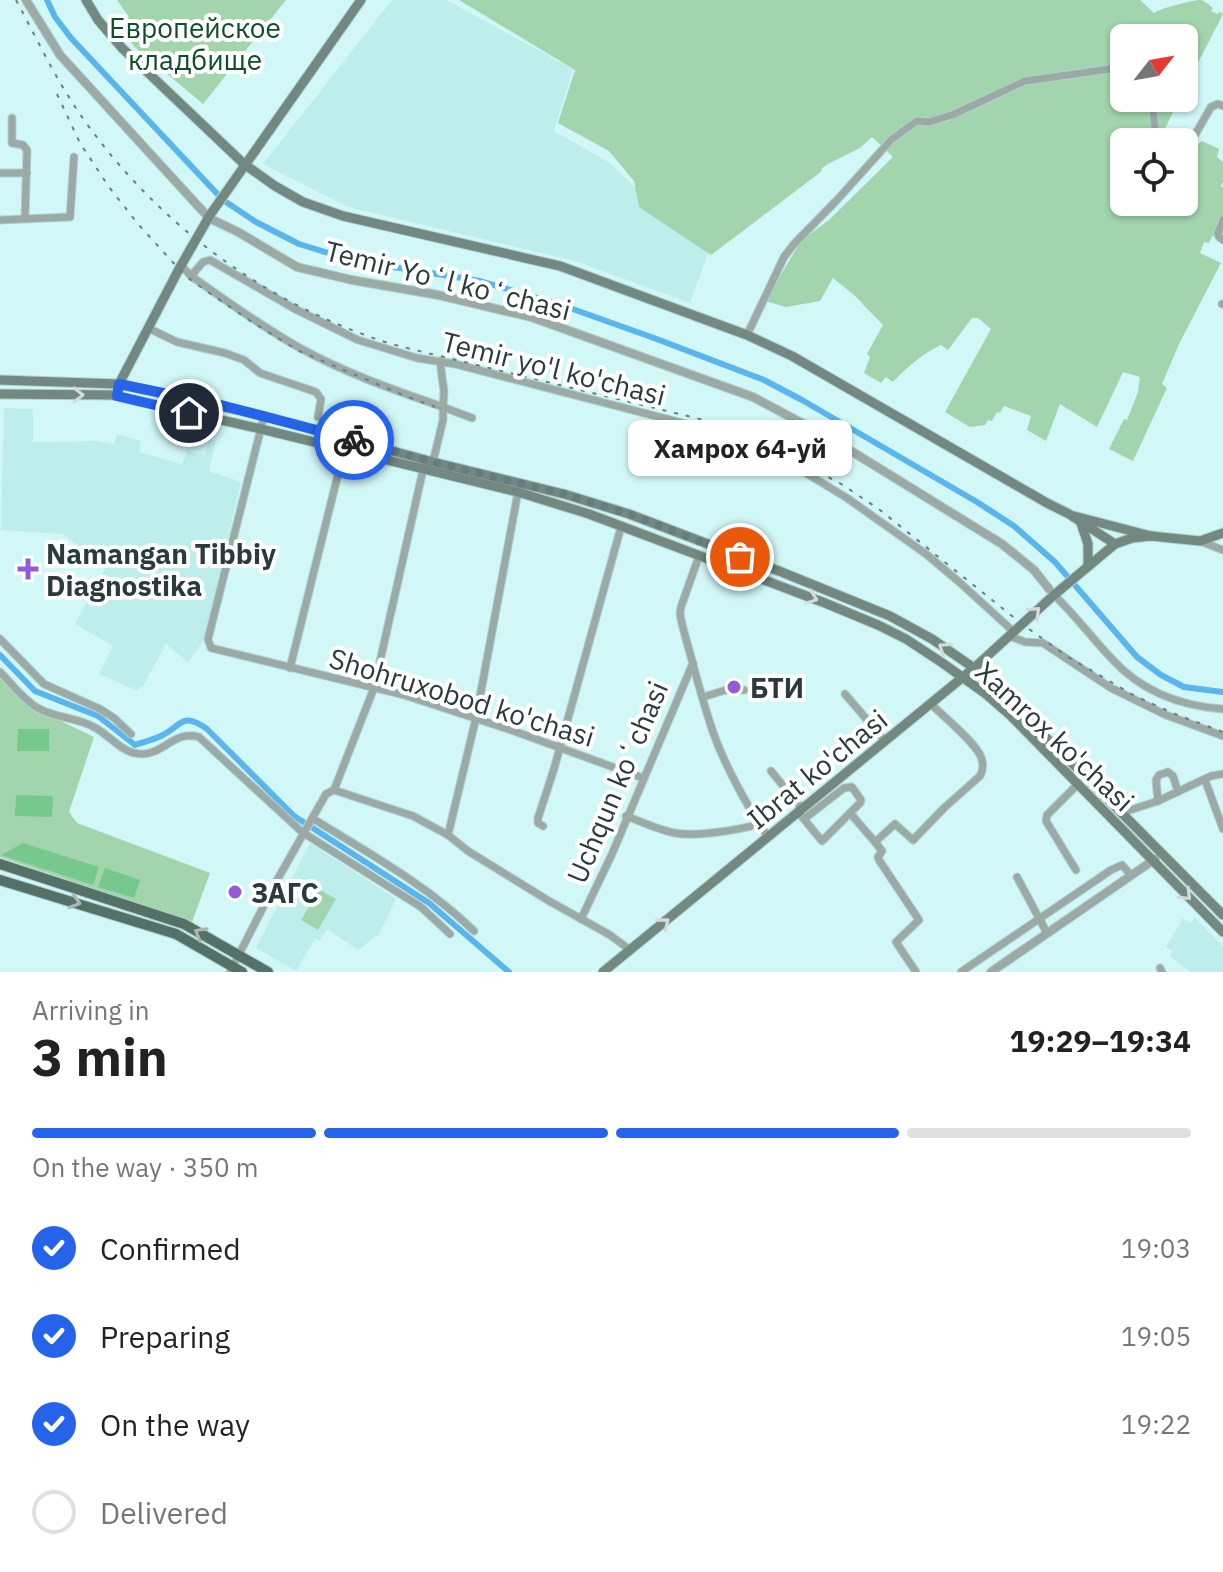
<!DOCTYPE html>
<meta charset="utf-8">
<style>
:root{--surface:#fff;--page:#f2f2f2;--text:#222;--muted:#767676;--line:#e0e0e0;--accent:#2563eb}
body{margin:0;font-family:"IBM Plex Sans",sans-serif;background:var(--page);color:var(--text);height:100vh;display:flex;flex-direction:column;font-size:30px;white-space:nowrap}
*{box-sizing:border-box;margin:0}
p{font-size:26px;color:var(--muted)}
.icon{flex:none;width:44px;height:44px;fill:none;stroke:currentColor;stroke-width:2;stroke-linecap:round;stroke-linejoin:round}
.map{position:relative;height:972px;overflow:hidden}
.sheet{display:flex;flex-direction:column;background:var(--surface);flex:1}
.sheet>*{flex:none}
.needle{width:52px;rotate:59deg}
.tools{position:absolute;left:1110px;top:24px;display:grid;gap:16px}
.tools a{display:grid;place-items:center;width:88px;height:88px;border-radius:12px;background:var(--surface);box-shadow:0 2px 6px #0004;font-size:40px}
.pin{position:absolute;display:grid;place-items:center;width:68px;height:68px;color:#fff;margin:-34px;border:4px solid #fff;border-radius:50%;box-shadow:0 2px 8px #0007}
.courier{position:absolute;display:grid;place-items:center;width:80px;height:80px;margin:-40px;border:6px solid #2563eb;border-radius:50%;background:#fff;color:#222;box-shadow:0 2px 10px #0007}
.bubble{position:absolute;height:56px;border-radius:12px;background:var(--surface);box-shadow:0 2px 6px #0004;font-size:26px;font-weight:800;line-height:56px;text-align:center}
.summary em{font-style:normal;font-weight:800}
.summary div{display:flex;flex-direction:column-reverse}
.summary{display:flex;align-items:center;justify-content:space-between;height:136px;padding:0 32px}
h1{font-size:52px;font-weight:800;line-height:60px}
.bar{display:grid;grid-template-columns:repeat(4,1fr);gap:12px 8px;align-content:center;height:96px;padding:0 32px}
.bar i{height:10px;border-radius:6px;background:var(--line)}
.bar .on{background:var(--accent)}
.bar p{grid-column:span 4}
ol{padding:0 32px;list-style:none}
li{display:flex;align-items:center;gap:24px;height:88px}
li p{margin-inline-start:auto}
li .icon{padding:8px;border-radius:50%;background:var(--accent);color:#fff;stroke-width:4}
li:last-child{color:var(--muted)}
li i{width:44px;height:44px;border:4px solid var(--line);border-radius:50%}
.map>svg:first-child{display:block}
</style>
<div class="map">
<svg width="1223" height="972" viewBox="0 0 1223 972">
<rect width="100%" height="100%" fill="#d1f8f7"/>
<g fill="#bdeeec">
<polygon points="392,0 446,0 573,69 554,131 610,163 655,207 708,253 690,303 575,261 348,207 263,164"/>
<polygon points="4,408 33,409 33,442 97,441 114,444 117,434 141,441 139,452 182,464 187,451 205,455 209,438 216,440 209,471 241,482 205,639 188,662 166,644 142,688 140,687 138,691 99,674 113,646 75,624 106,567 63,534 1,530"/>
<polygon points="310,843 396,899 379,934 358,950 327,929 320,941 315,939 296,971 256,948"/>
<polygon points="1183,918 1190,923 1195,918 1223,946 1223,972 1190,972 1170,956 1172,951 1166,947"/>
</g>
<g fill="#a2d4ae">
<polygon points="117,0 286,0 203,104 135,47 117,26 129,17"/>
<path d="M459,0H1140L1154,13C1161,8 1193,0 1201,0C1205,1 1209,5 1213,8L1211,11L1217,14L1220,12L1223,14L1184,90V38H1124V98H1180L1162,135L1163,142H1124V202H1184V155L1202,141L1219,149L1217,157L1223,162V182L1221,186L1223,188V216L1215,237L1212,236L1209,243L1204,242L1200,253L1221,263L1179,344L1162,384L1167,388L1133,461L1109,449L1124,419L1127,420L1138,392L1140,377L1123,372L1097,427L1060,404L1046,441L1027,430L1031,416L1004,406L1000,413L997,412L992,421L988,420L985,425L970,427L945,412L991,329L978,318H972L948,350L941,345C922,354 908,366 893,382L886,377L881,383L864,373L870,357L867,354L883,325L854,295L833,278L820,301L786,307L765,301L801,241L830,219L893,157L872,137L860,148L828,164L821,169L822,171L711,255L639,207L634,181L609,151L558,123L575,70Z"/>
<polygon points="0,678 30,706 94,737 69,812 77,823 210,873 192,922 0,857"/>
<polygon points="319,889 336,899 318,930 301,920"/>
</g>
<g fill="#76c88d">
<polygon points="18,729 49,729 49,751 17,751"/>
<polygon points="16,795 53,796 52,817 15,816"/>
<polygon points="23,843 99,867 93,885 1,855"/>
<polygon points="105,868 140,880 134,898 98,887"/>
</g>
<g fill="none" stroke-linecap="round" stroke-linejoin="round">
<g stroke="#59b5eb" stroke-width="6">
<polyline points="47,0 55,17 71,38 223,200 256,222 299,244 351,260 480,281 567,307 654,338 764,380 802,400 977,502 1014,526 1055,562 1137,657 1161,675 1184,687 1223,692"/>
<path d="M0,655L35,691L98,716L135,745C143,742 153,740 161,736C182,726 181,711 207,729L294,816L429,903L509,972"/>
</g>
<g stroke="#b0d2d1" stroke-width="9">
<g id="minor">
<polyline points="1151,98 1157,142"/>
<polyline points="12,118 12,143 23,145 27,150 25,218"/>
<polyline points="1184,154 1211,107 1218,104 1223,106"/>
<polyline points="0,173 27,173"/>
<polyline points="0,220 70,217 74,157"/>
<polyline points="1223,220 1218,233 1219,237 1223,240"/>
<path d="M181,265L191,276C227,301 262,327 300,348C345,373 394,390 443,407V420L433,462L423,470L374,688L334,790"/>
<polyline points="191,276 203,262 210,260 295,309 358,340 417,358 455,364 694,426 721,436 796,467 847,498 926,554 958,581 1014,632"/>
<polyline points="1222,304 1223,304"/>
<polyline points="148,328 177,342 225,353 244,360 260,373 316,392 321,399 318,417"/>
<polyline points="747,335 784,257 794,244 837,200 891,140 903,131 917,121 929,122 952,115 1025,81 1124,67"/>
<polyline points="440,361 444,392 443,407 472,418"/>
<polyline points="264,416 208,639 211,648 404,695 511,730 643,778"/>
<polyline points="1200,541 1223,550"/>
<path d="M699,556L681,607L680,614L682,624C692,660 701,697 713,732C725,766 748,808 768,837"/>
<path d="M1054,595C1075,615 1092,638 1112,659C1141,691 1181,706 1223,709"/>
<polyline points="1009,636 1025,642 1043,643 1111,688 1166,715 1223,736"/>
<polyline points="0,639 44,684 100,709 114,718 131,734"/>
<polyline points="290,668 347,438"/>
<path d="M0,672C11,683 22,698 36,707C53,718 76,717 94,727C111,736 122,754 142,754C166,753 174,730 199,737L302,832L421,907L450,934"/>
<polyline points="845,694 885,741"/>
<polyline points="703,697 726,690 744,690"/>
<polyline points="771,771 802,809"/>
<polyline points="1205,780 1223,829"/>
<polyline points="334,790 413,816 448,835 468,851 549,901 610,935 630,950"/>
<polyline points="1158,801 1156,780 1159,775 1168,772 1173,776 1178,792"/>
<polyline points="798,812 822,841 860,803 861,800 852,787 844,788 804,819"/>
<path d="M850,813L875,842L895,824L913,840L944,808L980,776C983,770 984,765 981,757C976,743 943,716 931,704"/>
<polyline points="1121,813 1158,801 1211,776 1223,774"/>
<path d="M626,816C642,822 659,830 675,833C695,837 739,830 759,824"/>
<path d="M312,818C368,853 427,885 474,931"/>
<polyline points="543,826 538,823 538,818 554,769 621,527"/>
<polyline points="448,835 476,718 518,492"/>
<polyline points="875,842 882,851 878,857 879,860 919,920 896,942 916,972"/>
<polyline points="1076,870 1046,821 1047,815 1078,784"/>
<polyline points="1017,877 1047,933"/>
<polyline points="581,919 612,854 693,663"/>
<polyline points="1160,968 1162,972"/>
<polyline points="230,972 276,882 326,794 334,790"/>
<polyline points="961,972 1111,870 1122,865 1131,875"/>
</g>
</g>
<g stroke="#b0d2d1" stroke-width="10">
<g id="tertiary">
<polyline points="26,0 60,55 209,218 238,232 297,267 352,280 438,295 531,317 753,397 830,438 1002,544 1034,570 1049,589"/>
<polyline points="991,972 1155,859"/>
</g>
</g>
<g stroke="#b0d2d1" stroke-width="11">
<g id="secondary">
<polyline points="86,0 98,20 122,48 244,164 275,186 303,202 343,216 560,266 747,335 792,356 1047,503 1069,514 1115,544"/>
<polyline points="0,380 119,384 264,416 433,462 564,494 629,514 779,571 890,616 932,639 974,668 1064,755 1223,915"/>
<polyline points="118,390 119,384 179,269 210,215 361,0"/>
<polyline points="0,394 112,395 261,429 518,492 589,514 825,603 878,625 906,639 941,662 986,694 1010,715 1223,932"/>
<polyline points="1074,516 1151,536 1200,541 1223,533"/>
<polyline points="1081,523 1088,544 1088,566"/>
<polyline points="603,972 974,668 1054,595 1115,544 1132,538 1151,536"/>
</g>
</g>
<g stroke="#b0d2d1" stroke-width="12">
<g id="primary">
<polyline points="0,864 184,924 268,972"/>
<polyline points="0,880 176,934 242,972"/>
</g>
</g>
<use href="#minor" stroke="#9baaa5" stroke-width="7"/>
<use href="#tertiary" stroke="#9baaa5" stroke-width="8"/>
<use href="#secondary" stroke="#728881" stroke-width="9"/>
<use href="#primary" stroke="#557067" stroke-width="10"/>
<g stroke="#688080" stroke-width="2" stroke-dasharray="4 8" stroke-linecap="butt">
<path d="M16,0C37,39 56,80 82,117C152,217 253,295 368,336C383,342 399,346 415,350L704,420L774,448L843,485L880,510L1022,624L1068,657L1135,696L1175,714L1223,732"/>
<polyline points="57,94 80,143 109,187 138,224 179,269 192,281 252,322 299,351 403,395 435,407"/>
</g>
</g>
<defs><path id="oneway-chevron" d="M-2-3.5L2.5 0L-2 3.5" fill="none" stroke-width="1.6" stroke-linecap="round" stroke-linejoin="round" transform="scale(2)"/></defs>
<g stroke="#d5dbd9">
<use href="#oneway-chevron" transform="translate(78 395) rotate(1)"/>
<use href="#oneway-chevron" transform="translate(812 598) rotate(20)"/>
<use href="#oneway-chevron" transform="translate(1035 612) rotate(-43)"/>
<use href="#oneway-chevron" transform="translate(944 648) rotate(-146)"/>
<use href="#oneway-chevron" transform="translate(1186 895) rotate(45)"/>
<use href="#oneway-chevron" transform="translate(664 923) rotate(-39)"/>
</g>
<g stroke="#aab8b3">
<use href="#oneway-chevron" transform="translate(75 902) rotate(17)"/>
<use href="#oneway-chevron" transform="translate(200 933) rotate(-150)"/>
</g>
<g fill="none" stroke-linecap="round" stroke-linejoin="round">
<polyline stroke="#657d7d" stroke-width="8" stroke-dasharray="0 14.4" points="354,440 433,462 564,494 629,514 740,557"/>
<polyline stroke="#2563eb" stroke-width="10" points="189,413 117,396 119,384 217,404 354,440"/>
</g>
<g fill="#915cd5" stroke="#fff" stroke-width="3">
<path d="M24 557h8v8h8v8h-8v8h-8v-8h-8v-8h8z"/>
<circle cx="734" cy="687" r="8"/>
<circle cx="235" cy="892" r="8"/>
</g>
<g text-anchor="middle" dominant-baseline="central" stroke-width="8" stroke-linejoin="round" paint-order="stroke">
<g font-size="28" fill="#114e28" stroke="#fff">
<text x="195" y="27">Европейское<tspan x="195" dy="32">кладбище</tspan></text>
</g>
<g font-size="28" fill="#2b3b3b" stroke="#fff">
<text transform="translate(448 280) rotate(14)">Temir Yoʻl koʻchasi</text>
<text transform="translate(554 368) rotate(14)">Temir yo'l ko'chasi</text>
<text transform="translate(462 697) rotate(17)">Shohruxobod ko'chasi</text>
<text transform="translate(1055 736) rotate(43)">Xamrox ko'chasi</text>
<text transform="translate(817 769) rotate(-39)">Ibrat ko'chasi</text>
<text transform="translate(617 782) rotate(-67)">Uchqun koʻchasi</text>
</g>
<g font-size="28" font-weight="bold" fill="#2b3b3b" stroke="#fff" text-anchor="start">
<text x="46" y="553">Namangan Tibbiy<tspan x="46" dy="32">Diagnostika</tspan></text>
<text x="750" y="687">БТИ</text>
<text x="251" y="892">ЗАГС</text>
</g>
</g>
</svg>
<div class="tools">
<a><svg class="needle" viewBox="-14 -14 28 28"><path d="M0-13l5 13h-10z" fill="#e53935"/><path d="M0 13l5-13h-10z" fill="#767676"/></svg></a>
<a><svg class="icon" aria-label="locate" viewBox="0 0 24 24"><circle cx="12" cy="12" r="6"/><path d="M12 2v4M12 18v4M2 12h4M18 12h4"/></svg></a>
</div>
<div class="pin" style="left:740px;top:557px;background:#ea580c"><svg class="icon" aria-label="bag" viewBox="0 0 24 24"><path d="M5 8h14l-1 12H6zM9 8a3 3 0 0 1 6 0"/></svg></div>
<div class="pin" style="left:189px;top:413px;background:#1f2937"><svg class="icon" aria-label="home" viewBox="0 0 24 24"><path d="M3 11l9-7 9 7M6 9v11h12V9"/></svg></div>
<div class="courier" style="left:354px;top:440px"><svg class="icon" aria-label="bike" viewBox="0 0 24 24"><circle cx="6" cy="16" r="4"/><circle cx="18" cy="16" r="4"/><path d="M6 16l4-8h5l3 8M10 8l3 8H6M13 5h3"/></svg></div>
<div class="bubble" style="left:628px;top:420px;width:224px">Хамрох 64-уй</div>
</div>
<section class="sheet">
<div class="summary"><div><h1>3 min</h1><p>Arriving in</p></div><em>19:29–19:34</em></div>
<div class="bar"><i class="on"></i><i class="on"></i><i class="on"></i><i></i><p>On the way · 350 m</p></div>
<ol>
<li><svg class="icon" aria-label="check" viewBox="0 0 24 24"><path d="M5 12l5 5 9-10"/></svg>Confirmed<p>19:03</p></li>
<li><svg class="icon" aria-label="check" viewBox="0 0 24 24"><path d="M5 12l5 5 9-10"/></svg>Preparing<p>19:05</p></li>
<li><svg class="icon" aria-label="check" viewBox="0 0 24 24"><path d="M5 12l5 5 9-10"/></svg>On the way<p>19:22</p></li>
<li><i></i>Delivered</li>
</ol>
</section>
